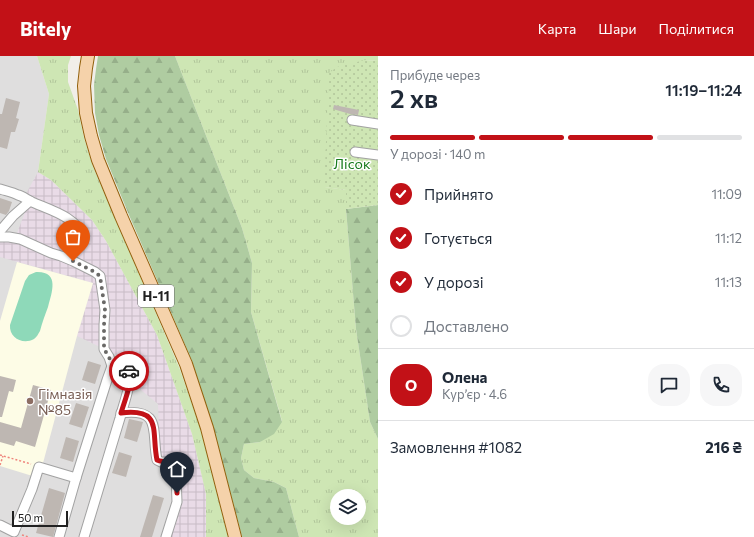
<!DOCTYPE html>
<html lang="uk">
<meta charset="utf-8">
<style>
:root{--surface:#fff;--page:#f6f6f7;--text:#1f2937;--muted:#747a83;--line:#e0e1e3;--accent:#c21117}
body{margin:0;font-family:Commissioner,sans-serif;background:var(--page);color:var(--text);height:100vh;display:flex;flex-direction:column;font-size:15px;white-space:nowrap}
*{box-sizing:border-box;margin:0}
p{font-size:13px;color:var(--muted)}
.icon{flex:none;width:22px;height:22px;fill:none;stroke:currentColor;stroke-width:2;stroke-linecap:round;stroke-linejoin:round}
.map{position:relative;flex:1;overflow:hidden}
.side{display:flex;flex-direction:column;background:var(--surface);width:376px}
.side>*{flex:none}
.buttons{position:absolute;left:330px;top:433px;display:grid;gap:8px}
.buttons a{display:grid;place-items:center;width:36px;height:36px;border-radius:50%;background:var(--surface);box-shadow:0 4px 16px #0002;font-size:20px}
.scale{position:absolute;left:12px;bottom:10px;width:56px;box-sizing:border-box;padding-left:4px;border:2px solid #212121;border-top:0;font-size:11px;line-height:14px;white-space:nowrap;color:#212121;-webkit-text-stroke:3px #fff;paint-order:stroke}
.pin{position:absolute;display:grid;place-items:center;width:34px;height:34px;color:#fff;margin:-41px -17px;border-radius:50% 50% 50% 0;rotate:-45deg;box-shadow:0 0 4px #0007}
.pin .icon{rotate:45deg}
.courier{position:absolute;display:grid;place-items:center;width:40px;height:40px;margin:-20px;border:3px solid #c21117;border-radius:50%;background:#fff;color:#222;box-shadow:0 1px 5px #0007}
.overview em{font-style:normal;font-weight:600}
.overview div{display:flex;flex-direction:column-reverse}
.overview{display:flex;align-items:center;justify-content:space-between;height:68px;padding:0 12px}
h1{font-size:26px;font-weight:600;line-height:30px}
.bar{display:grid;grid-template-columns:repeat(4,1fr);gap:6px 4px;align-content:center;height:48px;padding:0 12px}
.bar i{height:5px;border-radius:3px;background:var(--line)}
.bar .current{background:var(--accent)}
.bar p{grid-column:span 4}
.line{display:flex;align-items:center;gap:10px;padding:0 12px;border-top:1px solid var(--line)}
.line div{flex:1}
.round{display:grid;place-items:center;flex:none;width:42px;height:42px;border-radius:16px;background:var(--page)}
ol{padding:0 12px;list-style:none}
li{display:flex;align-items:center;gap:12px;height:44px}
li p{margin-inline-start:auto}
li .icon{padding:4px;border-radius:50%;background:var(--accent);color:#fff;stroke-width:4}
li:last-child{color:var(--muted)}
li i{width:22px;height:22px;border:2px solid var(--line);border-radius:50%}
header{display:flex;align-items:center;gap:24px;box-sizing:border-box;height:56px;padding:0 20px;background:var(--accent);color:#fff}
header strong{font-size:19px}
nav{display:flex;gap:22px;margin-inline-start:auto;font-size:14px}
main{display:flex;flex:1;min-height:0}
.map>svg:first-child{display:block}
</style>
<header>
<strong>Bitely</strong>
<nav><a>Карта</a><a>Шари</a><a>Поділитися</a></nav>
</header>
<main>
<div class="map">
<svg width="378" height="481" viewBox="0 0 378 481">
<defs>
<pattern id="industrial-grid" width="8" height="8" patternUnits="userSpaceOnUse"><rect width="8" height="8" fill="#e9dbe7"/><path d="M0 4h8M4 0v8" fill="none" stroke="#c8bcc6"/></pattern>
<pattern id="grass-tufts" width="24" height="20" patternUnits="userSpaceOnUse"><rect width="24" height="20" fill="#cee6b4"/><path d="M3 7l-1-3M5 7V3M7 7l1-3M15 17l-1-3M17 17v-4M19 17l1-3" fill="none" stroke="#b1c59a"/></pattern>
<pattern id="forest-firs" width="22" height="20" patternUnits="userSpaceOnUse"><rect width="22" height="20" fill="#afcca1"/><path d="M5 1l3.5 6h-7zM16 11l3.5 6h-7z" fill="#96af8a"/></pattern>
<pattern id="garden-dots" width="8" height="8" patternUnits="userSpaceOnUse"><rect width="8" height="8" fill="#cee6b4"/><path d="M2 2h.1M6 6h.1" fill="none" stroke="#b1c59a" stroke-width="1.8" stroke-linecap="round"/></pattern>
</defs>
<rect width="100%" height="100%" fill="#f1eee9"/>
<polygon fill="#dfdede" points="0,0 37,0 49,38 38,116 74,147 92,164 206,481 0,481"/>
<polygon fill="url(#industrial-grid)" points="38,116 51,124 92,164 106,185 157,279 192,378 206,438 206,481 169,481 183,445 160,395 158,348 135,329 134,321 138,309 77,280 93,227 0,201 0,185 14,185 27,151 27,136"/>
<polygon fill="#fdfce6" points="17,206 93,227 77,280 39,422 0,410 0,265"/>
<g fill="url(#grass-tufts)" fill-rule="evenodd">
<polygon points="37,0 71,0 68,9 68,26 78,54 84,82 93,111 179,311 201,374 228,481 206,481 206,438 192,378 157,279 106,185 92,164 51,124 38,116 49,38"/>
<path d="M175,0H378V5L365,4L325,131L346,134V153L356,273L370,366L378,383V481H299L286,432L274,426L254,422L244,414L241,402L244,388L260,386L282,365L251,256L252,207L242,172ZM337,440H359V462H337Z"/>
</g>
<g fill="url(#forest-firs)">
<polygon points="98,0 175,0 242,172 252,207 251,256 282,366 274,378 260,386 244,388 241,402 244,414 254,422 274,426 286,432 299,481 242,481 213,371 192,305 129,159 106,103 99,79 95,57 94,29 96,13"/>
<polygon points="378,149 378,383 370,366 356,273 346,153"/>
</g>
<polygon fill="url(#garden-dots)" points="365,4 378,5 378,149 346,153 346,134 324,131 329,17 337,11"/>
<path fill="#8ed9b9" d="M36,216C60,215 52,236 48,251C45,259 42,267 40,275C38,278 37,281 34,283C23,289 9,282 10,269L25,225L29,219Z"/>
<g fill="#beb7b2">
<polygon points="6,42 20,46 16,62 19,63 15,76 11,76 7,93 0,91 0,58 2,58"/>
<polygon points="334,49 359,54 358,59 350,58 333,53"/>
<polygon points="0,142 12,146 9,155 6,159 0,157"/>
<polygon points="88,305 101,309 95,328 82,324"/>
<polygon points="0,320 16,324 13,336 9,335 2,361 0,361"/>
<polygon points="33,329 51,334 35,391 16,385 14,390 0,386 0,366 21,372"/>
<polygon points="76,347 89,351 82,372 69,368"/>
<polygon points="129,363 143,366 137,386 124,382"/>
<polygon points="66,381 79,385 73,406 60,402"/>
<polygon points="119,396 132,400 126,421 112,417"/>
<polygon points="49,432 65,437 53,481 36,477"/>
<polygon points="153,439 164,442 152,481 140,481"/>
</g>
<g fill="none" stroke-linecap="round" stroke-linejoin="round">
<g stroke="#a2a2a2" stroke-width="11">
<g id="minor">
<polyline points="352,64 378,68"/>
<polyline points="355,96 378,99"/>
<path d="M0,133C6,135 12,136 18,139C23,140 27,144 32,146C50,154 77,161 84,182"/>
<polyline points="0,175 13,160 30,145"/>
<polyline points="0,181 9,181 20,183 51,197 61,200 73,205 95,216 100,220 105,254 104,269 104,293 109,301 112,310 107,324 76,422 59,481"/>
<path d="M121,357C163,352 151,375 157,404L161,406H166L171,408L174,413L176,419L177,446L166,481"/>
<polyline points="0,469 14,476 32,433 39,411 76,422"/>
<path d="M84,481C96,441 108,402 120,362C122,353 132,326 130,318C128,309 119,309 112,310"/>
</g>
</g>
<g stroke="#92610d" stroke-width="14">
<polyline id="major" points="88,0 86,12 84,30 86,57 91,80 98,104 121,160 186,308 207,372 235,481"/>
</g>
<g stroke="#ef847c" stroke-width="1.5" stroke-dasharray="2 2" stroke-linecap="butt">
<polyline points="0,399 31,408"/>
<polyline points="0,409 3,400"/>
<polyline points="22,479 29,481"/>
</g>
<use href="#minor" stroke="#fff" stroke-width="9"/>
<use href="#major" stroke="#f5d2aa" stroke-width="12"/>
</g>
<g fill="none" stroke-linecap="round" stroke-linejoin="round">
<path stroke="#6a6967" stroke-width="4" stroke-dasharray="0 7.2" d="M73,205L95,216L100,220L105,254L104,269V293L109,301L112,310C120,309 124,310 129,315"/>
<path stroke="#c21117" stroke-width="5" d="M129,315C133,326 124,346 121,357C163,352 151,375 157,404C161,406 165,405 169,407C179,413 176,427 177,437"/>
</g>
<circle fill="#8d6e63" stroke="#fff" stroke-width="1.5" cx="30" cy="345" r="4"/>
<g text-anchor="middle" dominant-baseline="central" stroke-width="3" stroke-linejoin="round" paint-order="stroke">
<rect fill="#fff" stroke="#646464" stroke-width="1" x="138" y="229" width="36" height="22" rx="3"/>
<g font-size="13" font-weight="bold" fill="#212121">
<text x="156" y="240">Н-11</text>
</g>
<g font-size="14" fill="#15791a" stroke="#fff">
<text x="352" y="107">Лісок</text>
</g>
<g font-size="14" fill="#785e54" stroke="#fff" text-anchor="start">
<text x="38" y="337">Гімназія<tspan x="38" dy="16">№85</tspan></text>
</g>
</g>
</svg>
<div class="buttons">
<a><svg class="icon" aria-label="layers" viewBox="0 0 24 24"><path d="M12 4l9 5-9 5-9-5zM3 14l9 5 9-5"/></svg></a>
</div>
<div class="scale">50 m</div>
<div class="pin" style="left:73px;top:205px;background:#ea580c"><svg class="icon" aria-label="bag" viewBox="0 0 24 24"><path d="M5 8h14l-1 12H6zM9 8a3 3 0 0 1 6 0"/></svg></div>
<div class="pin" style="left:177px;top:437px;background:#1f2937"><svg class="icon" aria-label="home" viewBox="0 0 24 24"><path d="M3 11l9-7 9 7M6 9v11h12V9"/></svg></div>
<div class="courier" style="left:129px;top:315px"><svg class="icon" aria-label="car" viewBox="0 0 24 24"><path d="M5 17H2v-5l4-1 3-4h7l3 4 3 1v5h-3M9 17h6M6 11h13"/><circle cx="7" cy="17" r="2"/><circle cx="17" cy="17" r="2"/></svg></div>
</div>
<section class="side">
<div class="overview"><div><h1>2 хв</h1><p>Прибуде через</p></div><em>11:19–11:24</em></div>
<div class="bar"><i class="current"></i><i class="current"></i><i class="current"></i><i></i><p>У дорозі · 140 m</p></div>
<ol>
<li><svg class="icon" aria-label="check" viewBox="0 0 24 24"><path d="M5 12l5 5 9-10"/></svg>Прийнято<p>11:09</p></li>
<li><svg class="icon" aria-label="check" viewBox="0 0 24 24"><path d="M5 12l5 5 9-10"/></svg>Готується<p>11:12</p></li>
<li><svg class="icon" aria-label="check" viewBox="0 0 24 24"><path d="M5 12l5 5 9-10"/></svg>У дорозі<p>11:13</p></li>
<li><i></i>Доставлено</li>
</ol>
<div class="line" style="height:72px"><b class="round" style="background:var(--accent);color:#fff">О</b><div><b>Олена</b><p>Кур’єр · 4.6</p></div><a class="round"><svg class="icon" aria-label="chat" viewBox="0 0 24 24"><path d="M4 5h16v11H9l-5 4z"/></svg></a><a class="round"><svg class="icon" aria-label="phone" viewBox="0 0 24 24"><path d="M5 4h4l2 5-3 2q2 4 5 5l2-3 5 2v4C11 20 4 13 5 4z"/></svg></a></div>
<div class="line" style="height:52px"><div>Замовлення #1082</div><b>216 ₴</b></div>
</section>
</main>
